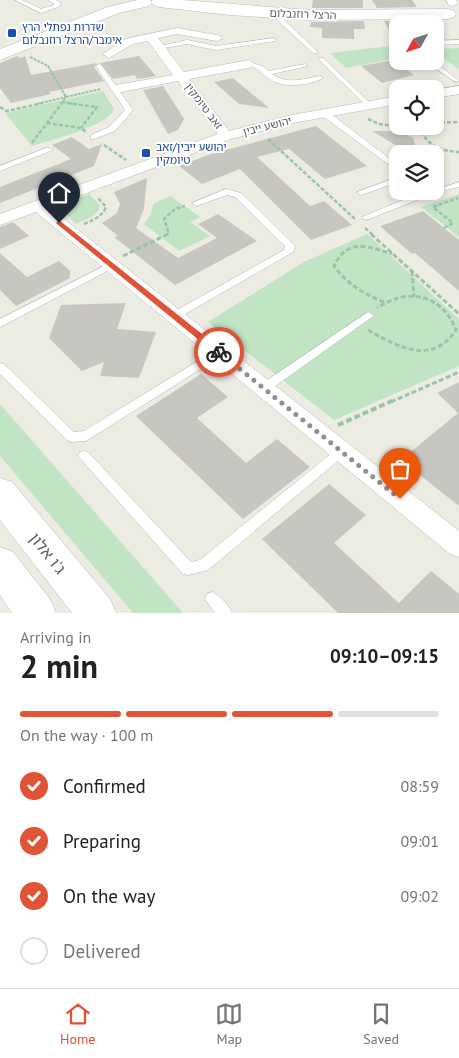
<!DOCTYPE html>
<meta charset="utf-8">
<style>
:root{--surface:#fff;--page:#f6f6f6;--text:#202124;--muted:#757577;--line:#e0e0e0;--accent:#e05336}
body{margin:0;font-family:"PT Sans","Noto Sans Hebrew",sans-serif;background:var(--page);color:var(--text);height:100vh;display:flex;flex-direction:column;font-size:19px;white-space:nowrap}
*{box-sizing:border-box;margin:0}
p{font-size:16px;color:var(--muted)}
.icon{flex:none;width:28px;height:28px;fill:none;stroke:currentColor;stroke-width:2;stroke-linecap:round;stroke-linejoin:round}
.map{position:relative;height:613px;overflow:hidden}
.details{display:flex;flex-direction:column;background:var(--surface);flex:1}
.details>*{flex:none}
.needle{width:32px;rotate:230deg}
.tools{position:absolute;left:389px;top:15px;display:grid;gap:10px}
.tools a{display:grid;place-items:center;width:55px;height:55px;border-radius:10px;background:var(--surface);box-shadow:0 2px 8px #0003;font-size:25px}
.pin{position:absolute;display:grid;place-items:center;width:42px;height:42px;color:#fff;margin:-51px -21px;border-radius:50% 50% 50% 0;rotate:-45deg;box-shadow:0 0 5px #0007}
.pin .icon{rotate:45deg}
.courier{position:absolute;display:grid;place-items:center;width:50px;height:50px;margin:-25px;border:4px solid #e05336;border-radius:50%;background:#fff;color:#222;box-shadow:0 1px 6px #0007}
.summary em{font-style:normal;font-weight:600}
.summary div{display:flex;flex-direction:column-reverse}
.summary{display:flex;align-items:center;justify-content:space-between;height:85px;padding:0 20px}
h1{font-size:32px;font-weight:600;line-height:38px}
.bar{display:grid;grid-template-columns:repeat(4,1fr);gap:8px 5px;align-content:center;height:60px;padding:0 20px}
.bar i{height:6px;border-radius:4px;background:var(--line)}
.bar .active{background:var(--accent)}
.bar p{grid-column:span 4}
ol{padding:0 20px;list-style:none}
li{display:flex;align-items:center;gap:15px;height:55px}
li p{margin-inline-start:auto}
li .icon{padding:5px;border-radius:50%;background:var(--accent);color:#fff;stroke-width:4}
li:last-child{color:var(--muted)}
li i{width:28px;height:28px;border:2px solid var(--line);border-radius:50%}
.dock{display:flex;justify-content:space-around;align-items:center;height:70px;border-top:1px solid var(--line);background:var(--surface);font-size:14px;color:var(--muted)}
.dock a{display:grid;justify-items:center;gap:2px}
.dock .active{color:var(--accent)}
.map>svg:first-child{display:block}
</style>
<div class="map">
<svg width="459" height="613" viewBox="0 0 459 613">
<rect width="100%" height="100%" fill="#edece3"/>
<g fill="#c1e4c4">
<polygon points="390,46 397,51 397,58 346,68 330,53"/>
<polygon points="459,48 459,70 435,51 435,49"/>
<path d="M103,91L114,109C109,126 50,140 32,146L5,113Z"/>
<path d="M89,194L100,205C99,216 86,219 76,224L67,215C67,200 78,198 89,194Z"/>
<polygon points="459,194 459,237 421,207"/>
<polygon points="170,196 200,217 190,222 210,236 179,251 144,224 151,214 153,204"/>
<polygon points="367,234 459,319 459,366 334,420 208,322 304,262"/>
<polygon points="0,404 183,613 133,613 0,456"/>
</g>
<g fill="#c8c6c0">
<polygon points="313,0 363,0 363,8 312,8"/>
<polygon points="372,0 412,0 417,7 377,8"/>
<polygon points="364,21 365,29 354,29 354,39 322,38 322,28 310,27 311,22"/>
<polygon points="384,21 426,21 428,24 398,24 398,46"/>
<polygon points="17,56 21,58 25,56 31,75 97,63 94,67 104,81 49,92 51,94 11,103 0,88 0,63"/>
<polygon points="139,56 156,76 137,79 135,75 113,79 100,63"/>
<polygon points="393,60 414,75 382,83 361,66"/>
<polygon points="233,78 269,108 239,104 214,82"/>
<polygon points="163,86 184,119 178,130 168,134 143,90"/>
<polygon points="316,126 367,166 325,179 289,149 257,157 310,206 324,201 352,225 311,240 240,169 202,184 179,166 211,154"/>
<polygon points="372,131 400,131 413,138 418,154 410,154"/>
<polygon points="72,137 89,149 102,144 94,166 0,203 0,187 71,159 52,145"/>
<polygon points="147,178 144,209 136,228 178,258 217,238 198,224 218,214 257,241 175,285 114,237 118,236 102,223 117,213 120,204 114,192"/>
<polygon points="423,211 459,240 459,291 415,253 412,254 380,226"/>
<polygon points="13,222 29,236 0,249 0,227"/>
<polygon points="0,253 27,277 59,261 70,271 70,278 16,306 0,290"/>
<polygon points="126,303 117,329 156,332 139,378 100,376 104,362 82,371 49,338 61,305"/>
<polygon points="201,374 228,397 197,418 246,463 277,439 310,467 243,519 136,416"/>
<polygon points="459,382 459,506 401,460 458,413 437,393"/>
<polygon points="329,484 366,515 334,543 399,603 431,571 459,594 459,613 338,613 262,539"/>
</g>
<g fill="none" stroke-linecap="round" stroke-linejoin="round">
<g stroke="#b6b8bd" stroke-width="1">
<g id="lane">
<polygon points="15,0 22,0 41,9 54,5 55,4 48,0 56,0 61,3 58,7 41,13"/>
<polygon points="276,13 280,13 282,18 317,51 317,53 313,53 277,20"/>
<polygon points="273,38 275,39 275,41 216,50 187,44 158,49 155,47 187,40 216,46"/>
<polygon points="459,40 459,44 435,45 435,41"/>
<polygon points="319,58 323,58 371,104 371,106 367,106 319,60"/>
<polygon points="425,61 433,61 459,81 454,81"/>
<path d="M249,62L262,66L269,71L305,64L308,66L272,74C287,85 303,79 320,76L323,78C312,85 285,88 273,81C262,75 262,69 247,65L246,64Z"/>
<polygon points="99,64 101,65 133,110 115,131 94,139 91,139 91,135 109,127 125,110 96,66"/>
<polygon points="321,111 327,111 398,165 398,171 321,115"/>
<polygon points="46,148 49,148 53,150 0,171 0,166"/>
<polygon points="398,177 398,182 361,195 357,192"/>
<polygon points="459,182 459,187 446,190 442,188"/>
<polygon points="226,189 241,193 293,244 295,246 293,252 178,318 170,318 169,316 170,314 284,250 285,246 235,197 227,195 196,206 192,203"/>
<polygon points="416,191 424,191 422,198 369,219 363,219 362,217 415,195"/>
<polygon points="112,262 117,265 115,267 0,327 0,319"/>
<polygon points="368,312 373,315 372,317 268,391 260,391 258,388 260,385"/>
<polygon points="219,348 223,349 224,352 223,355 86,441 71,442 67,440 0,374 0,363 4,364 74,432 84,431"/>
<polygon points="342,446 346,448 348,451 346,454 208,570 188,575 183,574 78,456 80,452 84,451 88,452 191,562 200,560 338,448"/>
<path d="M212,592C220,596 229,605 232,613H215L205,599L207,594Z"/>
</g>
</g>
<g stroke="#b6b8bd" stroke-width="1">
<g id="street">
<polygon points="446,0 456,0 458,3 453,6 449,5"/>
<polygon points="177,28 217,35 223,38 217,41 177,34 158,38 184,72 249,60 255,64 249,68 189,79 229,131 292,115 398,96 398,104 293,123 231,139 49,207 459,531 459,557 450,554 36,212 0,225 0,214 218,134 178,81 116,93 110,89 116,85 173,75 148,41 133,44 109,58 103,54 125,39"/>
<polygon points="459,86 459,94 435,98 435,90"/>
</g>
</g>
<g stroke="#b7b9bf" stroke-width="1">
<g id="secondary">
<polygon points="137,0 150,0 152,3 149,6 119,13 0,60 0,49 108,7"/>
<polygon points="153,0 182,0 308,10 448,9 454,11 456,14 454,17 448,19 308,20 230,15 159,7 154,5 151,2"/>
<polygon points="0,478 12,482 110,599 116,613 72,613 0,520"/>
<polygon points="0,547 13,552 50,599 56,613 12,613 0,595"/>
</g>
</g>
<g stroke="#9ac4aa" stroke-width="2" stroke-dasharray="3 1" stroke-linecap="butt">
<polyline points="30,57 48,66 66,97 101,89"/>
<polyline points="63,102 75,104"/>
<polyline points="37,104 66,97"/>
<polyline points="61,104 66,97"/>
</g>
<g stroke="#9ac4aa" stroke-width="2.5" stroke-dasharray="4 2" stroke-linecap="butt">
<polyline points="67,103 97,107 81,128"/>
<polyline points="0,107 7,111 43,103"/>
<polyline points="368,119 379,124 423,130"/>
<polyline points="47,123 81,128 87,133"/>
<polyline points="435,123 459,122"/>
<path d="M427,126L423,135C432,148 444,151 459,152"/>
<polyline points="268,139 355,219"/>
<polyline points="32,143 62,103"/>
<polyline points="104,145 126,160"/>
<path d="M84,224C93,220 102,217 106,207L97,197"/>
<polyline points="365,228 373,235"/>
<polyline points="444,228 453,223 433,207 458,198"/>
<polyline points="165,235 169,233 164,219 175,209 185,206"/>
</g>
<g stroke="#9ac4aa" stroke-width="3" stroke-dasharray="5 2.5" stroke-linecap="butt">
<polyline points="371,234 459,314"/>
<polyline points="123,256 168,234"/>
<polyline points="412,271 414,297"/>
<path d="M384,302C364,294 347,284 334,266C347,238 368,246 392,254"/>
<path d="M368,330C398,347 432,366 456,330C442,294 408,287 377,308"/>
<polyline points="391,402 459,372"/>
</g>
<polyline stroke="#9ac4aa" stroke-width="4" stroke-dasharray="6 3" stroke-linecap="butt" points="338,425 394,400"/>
<use href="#lane" fill="#fff" fill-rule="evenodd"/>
<use href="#street" fill="#fff" fill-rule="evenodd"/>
<use href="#secondary" fill="#fff" fill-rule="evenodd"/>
</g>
<polygon fill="#e05336" points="59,220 222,350 222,354 216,354 57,224 56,223"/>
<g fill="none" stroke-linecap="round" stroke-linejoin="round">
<polyline stroke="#8e9090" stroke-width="5" stroke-dasharray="0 9" points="219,352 400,499"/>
</g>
<g fill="#1a4fb4" stroke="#fff" stroke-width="2">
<rect x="7" y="28" width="10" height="10" rx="2.5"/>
<rect x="141" y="148" width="10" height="10" rx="2.5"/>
</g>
<g text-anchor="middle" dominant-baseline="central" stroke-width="4" stroke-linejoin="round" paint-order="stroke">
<g font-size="11" fill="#5b5e63" stroke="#fff">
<text transform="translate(303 14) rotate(2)">הרצל רוזנבלום</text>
<text transform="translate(204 106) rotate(53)">זאב טיומקין</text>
<text transform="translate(267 126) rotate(-14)">יהושע ייבין</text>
</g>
<g font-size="11" fill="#164399" stroke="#fff" text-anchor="start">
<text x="22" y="27">שדרות נפתלי הרץ<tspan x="22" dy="13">אימבר/הרצל רוזנבלום</tspan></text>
<text x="156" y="147">יהושע ייבין/זאב<tspan x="156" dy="13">טיומקין</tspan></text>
</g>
<g font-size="16" fill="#5b5e63" stroke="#fff">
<text transform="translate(48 553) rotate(51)">ג'ו אלון</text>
</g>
</g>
</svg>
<div class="tools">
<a><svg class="needle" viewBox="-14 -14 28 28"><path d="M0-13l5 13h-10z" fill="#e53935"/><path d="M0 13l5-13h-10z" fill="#757577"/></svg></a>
<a><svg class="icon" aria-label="locate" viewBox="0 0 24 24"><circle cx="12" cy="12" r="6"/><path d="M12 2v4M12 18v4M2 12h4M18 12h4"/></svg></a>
<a><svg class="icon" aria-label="layers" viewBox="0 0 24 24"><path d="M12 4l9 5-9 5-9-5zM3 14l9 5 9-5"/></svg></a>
</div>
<div class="pin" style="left:400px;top:499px;background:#ea580c"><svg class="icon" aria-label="bag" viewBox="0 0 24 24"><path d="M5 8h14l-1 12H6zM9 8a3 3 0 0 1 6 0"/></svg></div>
<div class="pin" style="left:59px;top:223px;background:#1f2937"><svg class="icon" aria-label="home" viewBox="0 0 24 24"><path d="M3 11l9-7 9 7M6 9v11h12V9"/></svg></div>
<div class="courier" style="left:219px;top:352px"><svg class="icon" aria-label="bike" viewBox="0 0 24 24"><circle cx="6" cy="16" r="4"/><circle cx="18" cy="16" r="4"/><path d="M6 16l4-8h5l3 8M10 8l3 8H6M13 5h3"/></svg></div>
</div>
<section class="details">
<div class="summary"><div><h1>2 min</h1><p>Arriving in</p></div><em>09:10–09:15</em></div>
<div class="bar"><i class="active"></i><i class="active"></i><i class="active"></i><i></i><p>On the way · 100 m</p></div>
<ol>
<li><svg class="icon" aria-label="check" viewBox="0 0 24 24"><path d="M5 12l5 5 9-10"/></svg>Confirmed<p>08:59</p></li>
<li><svg class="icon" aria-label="check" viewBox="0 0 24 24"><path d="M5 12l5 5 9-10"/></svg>Preparing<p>09:01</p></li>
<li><svg class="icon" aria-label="check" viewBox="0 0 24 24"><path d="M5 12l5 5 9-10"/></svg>On the way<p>09:02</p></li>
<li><i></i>Delivered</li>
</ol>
</section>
<nav class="dock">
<a class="active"><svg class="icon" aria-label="home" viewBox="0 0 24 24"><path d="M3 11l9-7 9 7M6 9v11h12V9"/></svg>Home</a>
<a><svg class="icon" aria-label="map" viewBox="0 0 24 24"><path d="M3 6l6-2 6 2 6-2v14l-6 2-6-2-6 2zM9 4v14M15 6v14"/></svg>Map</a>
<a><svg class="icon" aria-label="saved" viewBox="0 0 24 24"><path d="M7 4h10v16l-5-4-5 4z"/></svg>Saved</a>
</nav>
